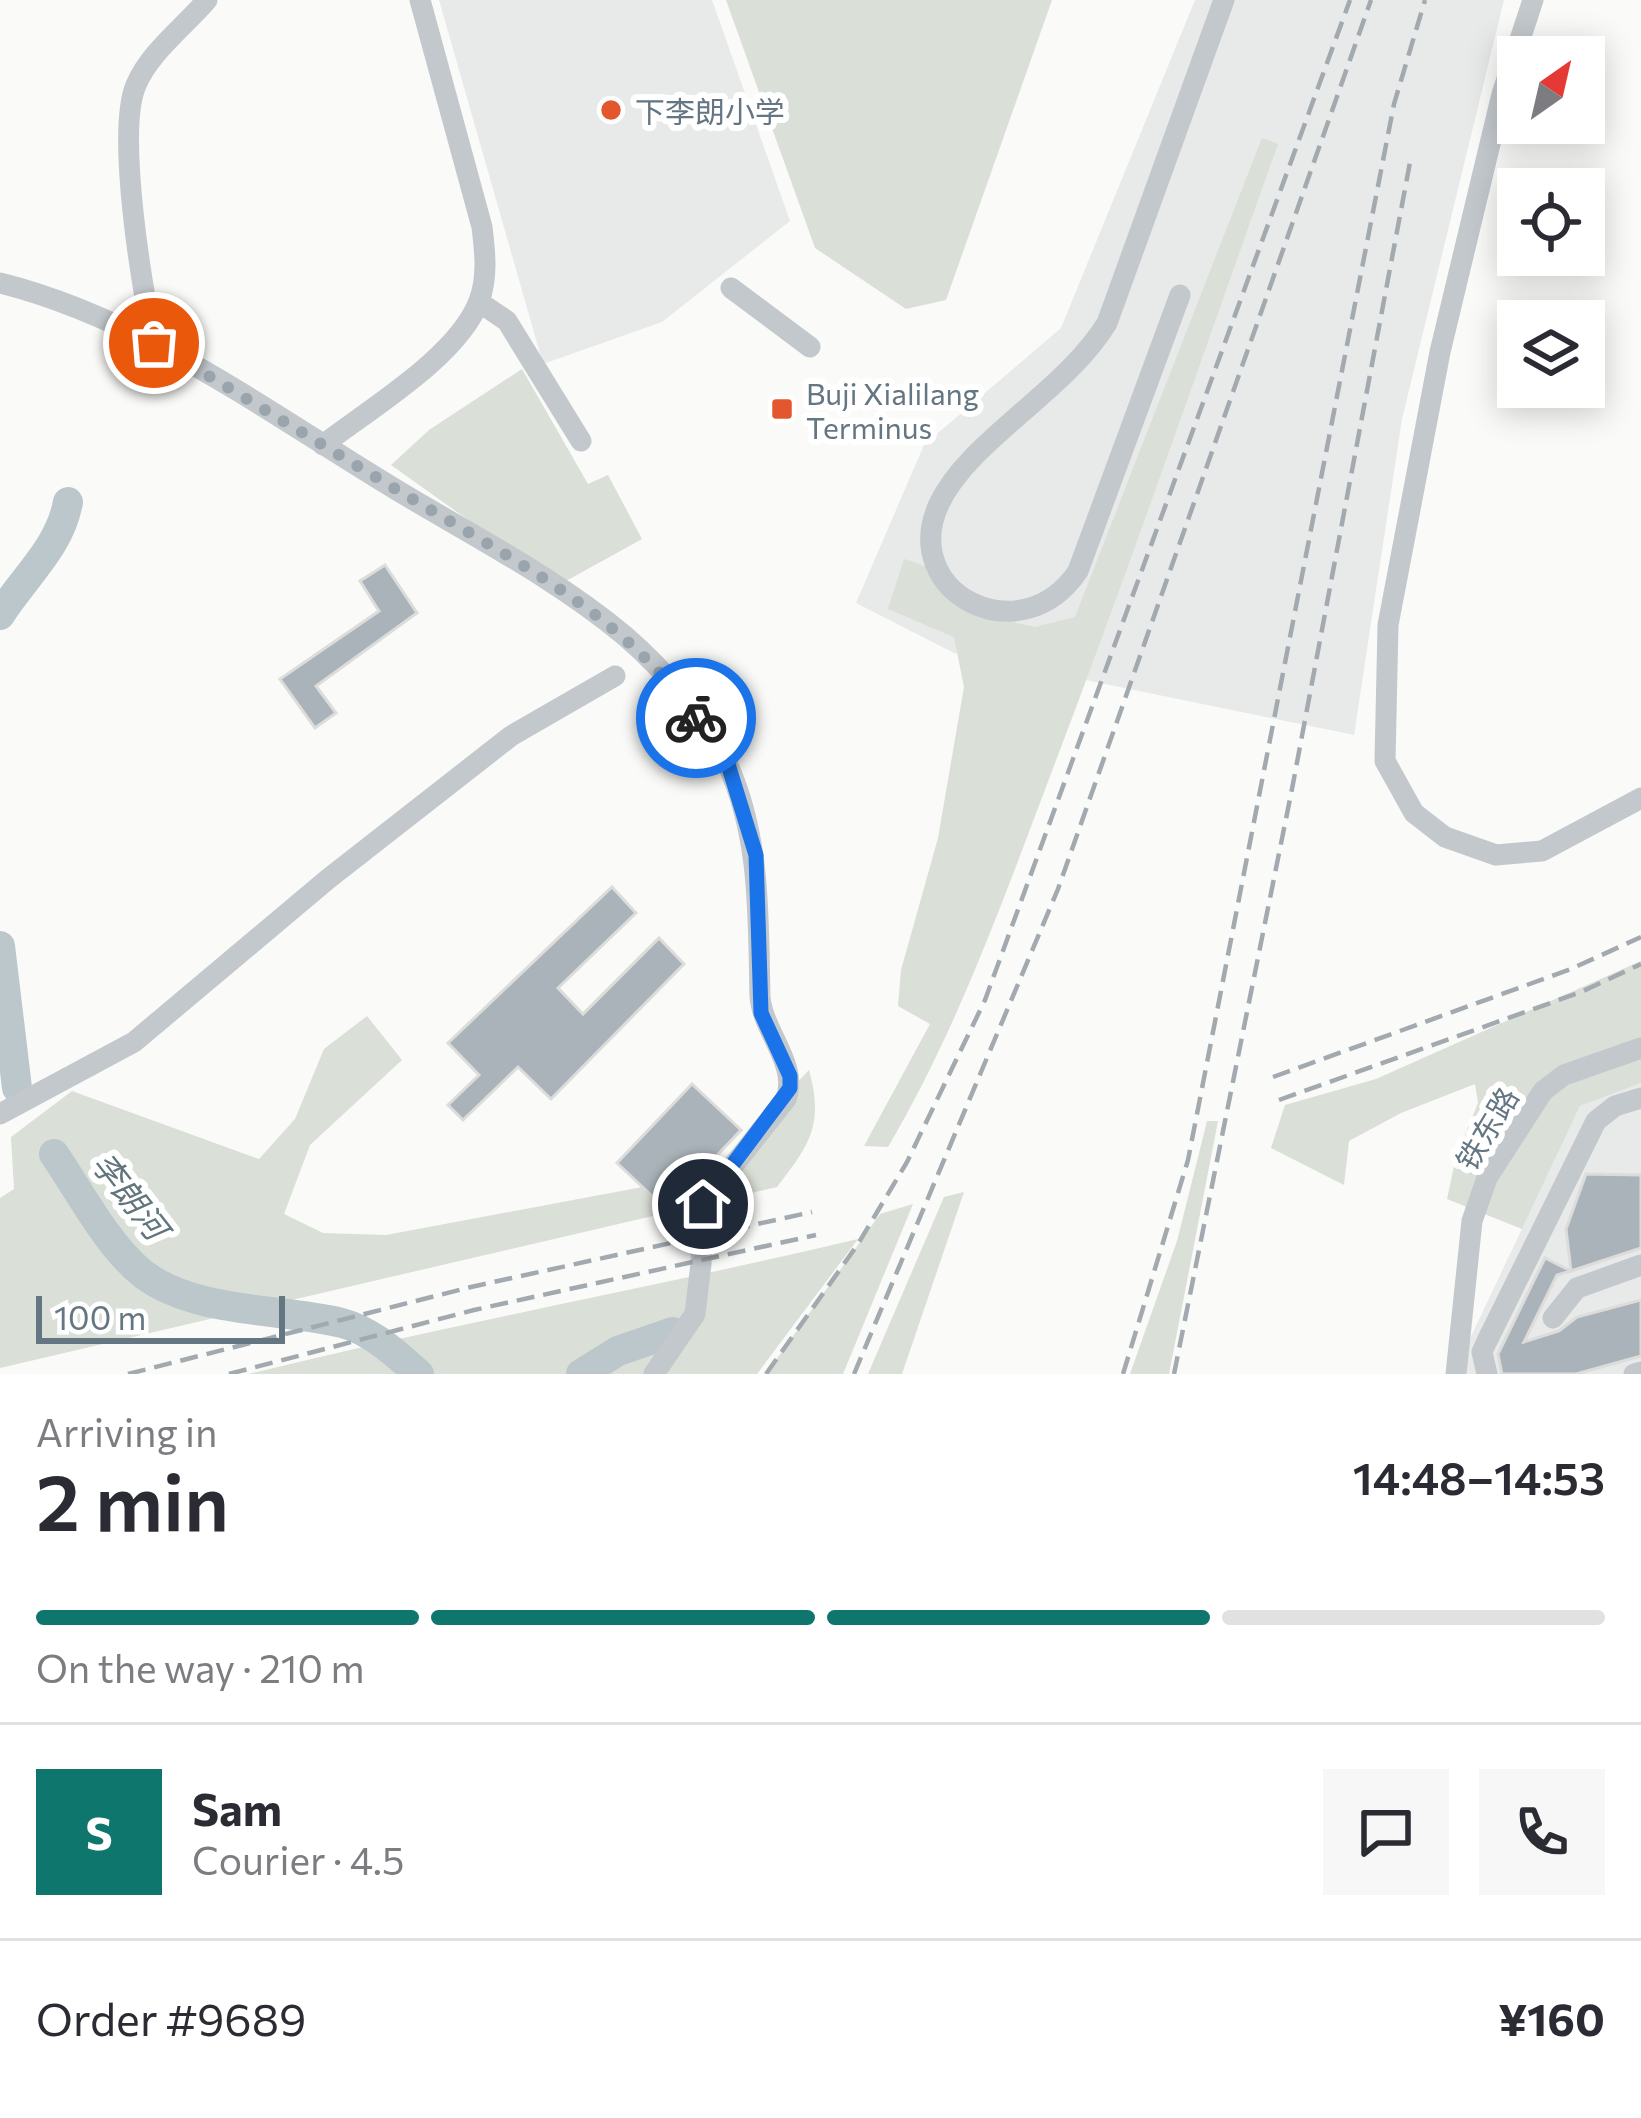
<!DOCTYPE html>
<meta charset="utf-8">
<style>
:root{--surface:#fff;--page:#f7f7f7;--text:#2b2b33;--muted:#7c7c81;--line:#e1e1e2;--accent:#0f766e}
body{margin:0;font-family:Commissioner,"Noto Sans SC",sans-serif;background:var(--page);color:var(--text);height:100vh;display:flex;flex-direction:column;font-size:45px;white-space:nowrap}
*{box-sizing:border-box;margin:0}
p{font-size:39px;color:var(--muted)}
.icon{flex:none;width:66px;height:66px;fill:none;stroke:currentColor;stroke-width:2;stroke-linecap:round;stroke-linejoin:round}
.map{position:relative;height:1374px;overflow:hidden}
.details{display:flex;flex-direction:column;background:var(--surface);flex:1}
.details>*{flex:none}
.needle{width:78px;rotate:34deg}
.tools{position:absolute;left:1497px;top:36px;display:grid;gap:24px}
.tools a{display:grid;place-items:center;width:108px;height:108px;border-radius:0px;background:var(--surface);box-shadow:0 6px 30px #0003;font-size:60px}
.scale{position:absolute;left:36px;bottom:30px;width:249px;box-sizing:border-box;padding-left:12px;border:6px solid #657683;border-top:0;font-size:33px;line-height:42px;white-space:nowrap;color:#657683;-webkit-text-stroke:9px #fff;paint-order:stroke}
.pin{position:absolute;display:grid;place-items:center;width:102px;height:102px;color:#fff;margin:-51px;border:6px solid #fff;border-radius:50%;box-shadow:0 3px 12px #0007}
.courier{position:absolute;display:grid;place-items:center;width:120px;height:120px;margin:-60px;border:9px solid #1a73e8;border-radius:50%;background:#fff;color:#222;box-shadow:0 3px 15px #0007}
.summary em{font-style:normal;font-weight:600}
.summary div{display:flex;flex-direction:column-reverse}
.summary{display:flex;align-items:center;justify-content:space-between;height:204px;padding:0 36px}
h1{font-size:78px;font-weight:600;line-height:90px}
.bar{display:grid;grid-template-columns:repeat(4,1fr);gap:18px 12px;align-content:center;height:144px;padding:0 36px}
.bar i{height:15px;border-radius:9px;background:var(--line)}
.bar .on{background:var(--accent)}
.bar p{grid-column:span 4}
.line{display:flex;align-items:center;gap:30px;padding:0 36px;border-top:3px solid var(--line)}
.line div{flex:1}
.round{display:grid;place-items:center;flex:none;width:126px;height:126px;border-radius:0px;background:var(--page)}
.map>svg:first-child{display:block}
</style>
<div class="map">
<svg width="1641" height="1374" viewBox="0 0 1641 1374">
<rect width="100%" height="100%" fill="#fafaf8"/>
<g fill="#e8e9e9">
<polygon points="439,0 712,0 790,221 662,322 543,364"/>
<polygon points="1195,0 1504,0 1402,419 1354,735 954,653 856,603 924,445 1061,328"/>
<polygon points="1641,1083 1641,1374 1467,1374 1466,1347 1580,1106"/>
</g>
<g fill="#dadfd7">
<polygon points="726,0 1052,0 946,300 906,309 815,248"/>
<path d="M1262,138L1278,144C1203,354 1131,564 1052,771C1003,900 958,1028 888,1147L864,1146L930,1024L898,1006L901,970L938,838L964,687L954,637L888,609L904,559L931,568L978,615L1035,627L1075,617Z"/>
<polygon points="522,369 588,484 608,475 642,539 566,581 488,534 391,465 429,430"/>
<polygon points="1641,961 1641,1083 1580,1106 1522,1229 1447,1199 1456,1157 1478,1103 1475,1084 1401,1113 1349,1141 1344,1185 1271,1148 1285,1105 1376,1079"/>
<path d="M367,1016L402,1060L310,1145L284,1214L323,1233L386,1235L653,1185L668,1199L690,1194L809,1070C824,1125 810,1144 777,1187L0,1368V1198L14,1189L11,1137L72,1091L259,1159L295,1119L324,1049Z"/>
<polygon points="1207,1121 1218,1121 1169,1374 1130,1374 1177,1241"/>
<polygon points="964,1192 902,1374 868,1374 944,1197"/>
<polygon points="913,1204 843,1374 766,1374 880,1214"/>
<path d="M858,1239L757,1374H249C451,1324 656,1287 858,1239Z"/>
</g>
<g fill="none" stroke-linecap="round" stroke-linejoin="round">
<g stroke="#bbc7cb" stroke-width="30">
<path d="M0,615C24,577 60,547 68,502"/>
<polyline points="0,946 17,1088"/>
<path d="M54,1154C80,1192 107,1245 143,1274C196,1314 281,1308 342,1323C372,1331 396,1354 419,1374"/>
<polyline points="581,1374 618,1351 673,1332"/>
</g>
</g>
<g fill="#aab3b9" stroke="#dcdcda" stroke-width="3">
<polygon points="385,565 417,613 316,686 336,713 315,728 280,679 379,611 360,581"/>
<polygon points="612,887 636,913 558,988 583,1014 659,938 684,964 551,1099 518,1067 463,1120 448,1105 479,1075 448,1043"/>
<polygon points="692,1084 741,1130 666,1209 617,1163"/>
<polygon points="1586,1174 1641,1175 1641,1248 1571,1271 1566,1229"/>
<polygon points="1545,1258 1571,1271 1557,1275 1524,1342 1559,1331 1577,1317 1641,1300 1641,1356 1576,1374 1502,1374 1498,1354"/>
</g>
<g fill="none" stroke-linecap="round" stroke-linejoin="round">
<polyline stroke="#d5d9db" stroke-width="21" stroke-dasharray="21 10" stroke-linecap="butt" points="701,1264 703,1204"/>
<g stroke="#c3c8cc" stroke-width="21">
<polyline points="1533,0 1502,94 1440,352 1388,625 1385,761 1414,813 1445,837 1496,855 1542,851 1641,798"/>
<path d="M0,283C144,319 269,413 395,489C471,535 556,578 625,636C663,669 706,717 727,763C761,838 758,916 760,996C762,1031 799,1064 786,1099L703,1204"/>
<polyline points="731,288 810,347"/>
<path d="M1180,295L1078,571C1021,656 898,593 939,504C969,440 1065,392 1107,323L1224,0"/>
<polyline points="479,302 507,321 581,441"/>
<path d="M154,343C142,291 116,131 136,85C150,52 184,27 207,0"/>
<path d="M323,445C369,409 458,357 479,301C488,277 485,252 482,227L420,0"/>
<polyline points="0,1114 134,1042 328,879 511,736 615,676"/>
<polyline points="1553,1318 1577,1288 1641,1265"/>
<polyline points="654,1374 695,1314 701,1264"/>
<polyline points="1456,1374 1472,1221 1487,1178 1543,1091 1564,1075 1641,1048"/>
<polyline points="1487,1374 1482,1352 1487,1341 1596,1121 1615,1106 1641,1098"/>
<polyline points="1634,1374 1641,1372"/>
</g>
<g stroke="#a2aab0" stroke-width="4.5" stroke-dasharray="18 9" stroke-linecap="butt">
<polyline points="1273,1077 1571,969 1641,937"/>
<polyline points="1279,1100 1581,992 1641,964"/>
<polyline points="128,1374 471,1287 812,1212"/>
<polyline points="229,1374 474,1310 816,1235"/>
<polyline points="766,1374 858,1244 907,1162 985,1000 1350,0"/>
<polyline points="854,1374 1058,889 1371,0"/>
<polyline points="1123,1374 1188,1160 1394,104 1425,0"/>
<polyline points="1174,1374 1292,789 1411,157"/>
</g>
</g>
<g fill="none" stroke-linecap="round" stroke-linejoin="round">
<path stroke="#99a4ac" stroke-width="12" stroke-dasharray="0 21.6" d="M154,343C241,395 327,448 414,500C517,562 627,618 696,718"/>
<polyline stroke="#1a73e8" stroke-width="15" points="696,718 727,761 756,855 761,1013 790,1076 790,1088 703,1204"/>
</g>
<g fill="#e4572e" stroke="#fff" stroke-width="4.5">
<circle cx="611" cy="110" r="12"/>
<rect x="770" y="397" width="24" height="24" rx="6"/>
</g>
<g text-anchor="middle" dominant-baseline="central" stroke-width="12" stroke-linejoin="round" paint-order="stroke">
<g font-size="30" fill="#657683" stroke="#fff" text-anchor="start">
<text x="635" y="110">下李朗小学</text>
<text x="806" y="392">Buji Xialilang<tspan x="806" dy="34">Terminus</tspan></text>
</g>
<g font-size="30" fill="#657683" stroke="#fff">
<text transform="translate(1486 1128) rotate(-59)">铁东路</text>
</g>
<g font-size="33" font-style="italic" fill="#60757c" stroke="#fff">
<text transform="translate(131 1195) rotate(52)">李朗河</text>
</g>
</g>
</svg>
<div class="tools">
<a><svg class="needle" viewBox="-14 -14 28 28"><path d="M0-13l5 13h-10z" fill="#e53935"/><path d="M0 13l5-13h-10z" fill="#7c7c81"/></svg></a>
<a><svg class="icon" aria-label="locate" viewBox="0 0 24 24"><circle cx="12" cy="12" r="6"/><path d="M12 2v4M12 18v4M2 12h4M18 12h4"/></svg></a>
<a><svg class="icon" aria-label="layers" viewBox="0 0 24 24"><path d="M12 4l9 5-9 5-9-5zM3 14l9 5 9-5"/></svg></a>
</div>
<div class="scale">100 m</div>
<div class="pin" style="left:154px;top:343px;background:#ea580c"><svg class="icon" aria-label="bag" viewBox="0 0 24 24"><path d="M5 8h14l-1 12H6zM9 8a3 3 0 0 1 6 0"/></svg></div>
<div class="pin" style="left:703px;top:1204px;background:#1f2937"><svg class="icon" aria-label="home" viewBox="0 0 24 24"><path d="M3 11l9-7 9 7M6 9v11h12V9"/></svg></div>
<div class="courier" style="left:696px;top:718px"><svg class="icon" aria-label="bike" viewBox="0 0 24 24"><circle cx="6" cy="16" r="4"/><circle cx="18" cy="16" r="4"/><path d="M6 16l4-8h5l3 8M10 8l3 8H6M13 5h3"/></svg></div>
</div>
<section class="details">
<div class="summary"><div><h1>2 min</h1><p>Arriving in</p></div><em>14:48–14:53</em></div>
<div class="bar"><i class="on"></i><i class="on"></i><i class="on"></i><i></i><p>On the way · 210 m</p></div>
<div class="line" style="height:216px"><b class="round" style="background:var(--accent);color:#fff">S</b><div><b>Sam</b><p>Courier · 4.5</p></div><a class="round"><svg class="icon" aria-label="chat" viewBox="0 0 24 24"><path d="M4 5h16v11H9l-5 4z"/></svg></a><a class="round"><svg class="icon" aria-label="phone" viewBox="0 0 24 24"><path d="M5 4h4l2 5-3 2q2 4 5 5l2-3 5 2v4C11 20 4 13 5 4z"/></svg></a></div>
<div class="line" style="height:156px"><div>Order #9689</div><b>¥160</b></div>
</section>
